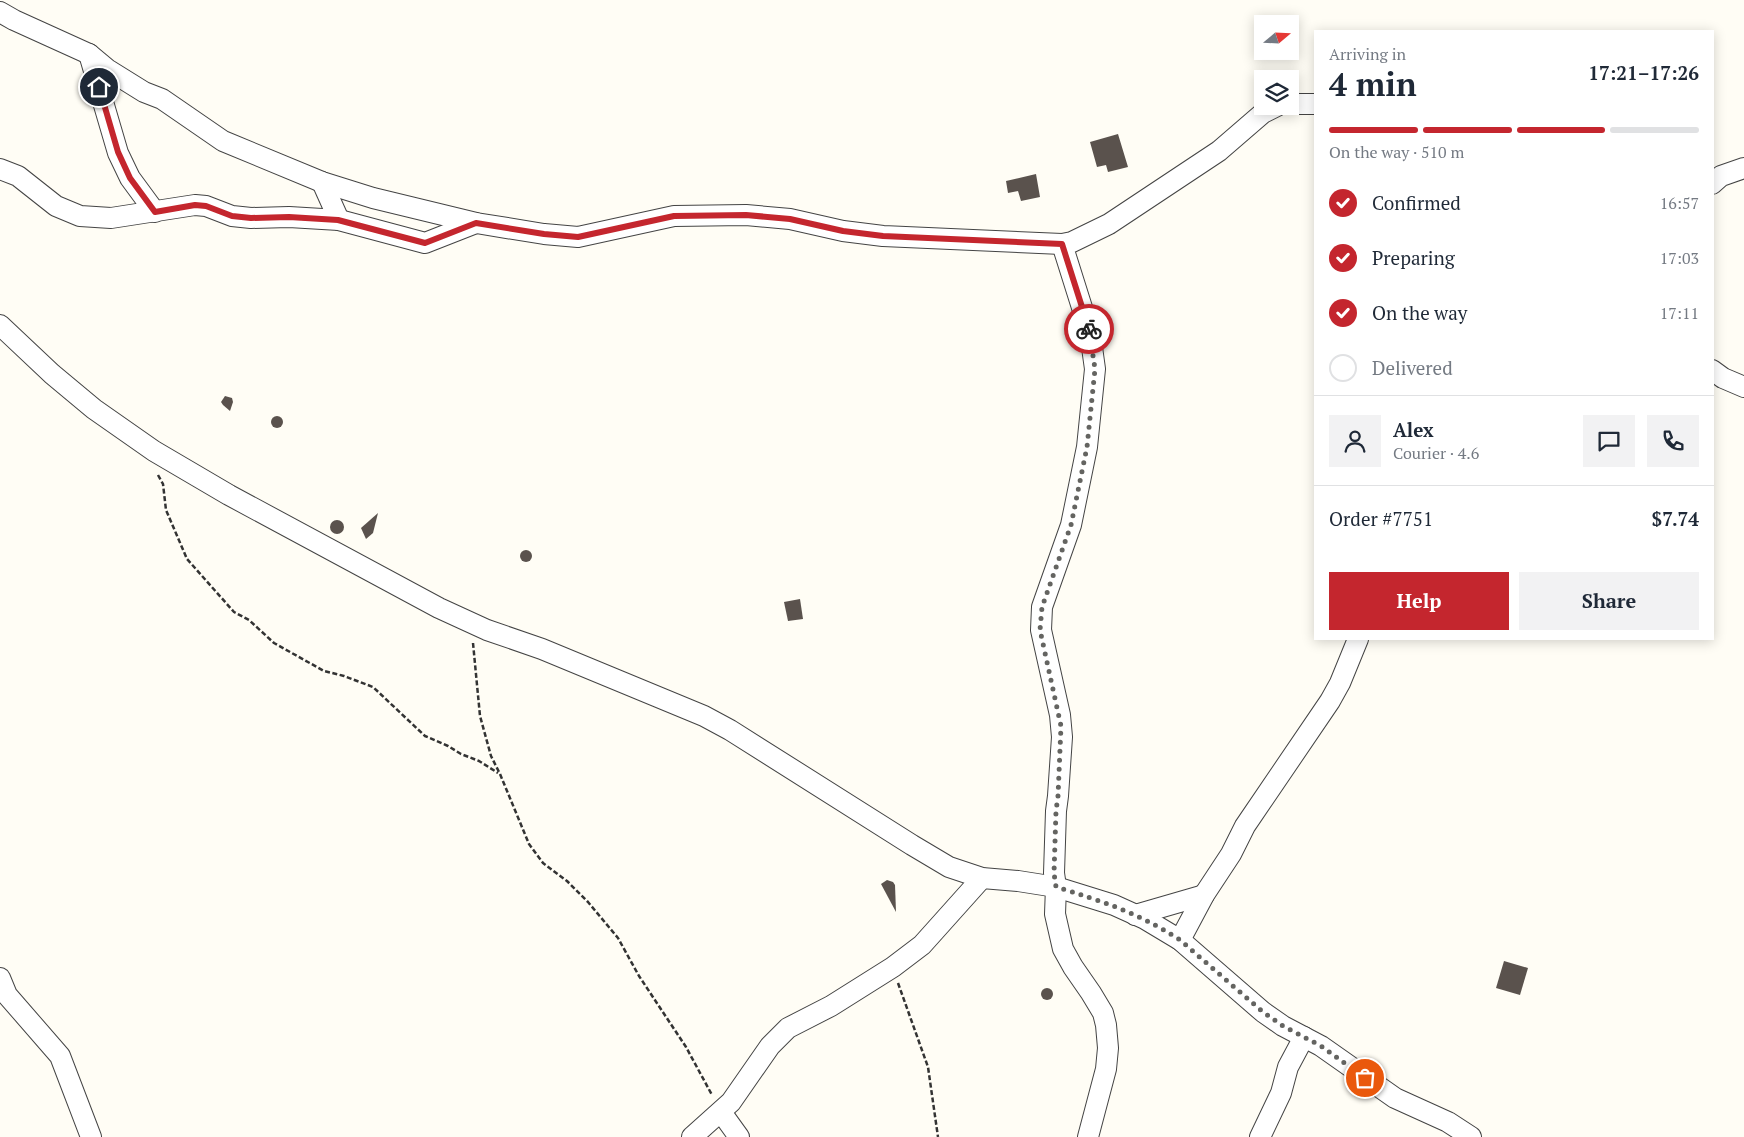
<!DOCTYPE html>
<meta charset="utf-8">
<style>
:root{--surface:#fff;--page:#f2f2f3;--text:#1f2937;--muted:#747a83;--line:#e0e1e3;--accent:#c4262e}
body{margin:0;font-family:"PT Serif",serif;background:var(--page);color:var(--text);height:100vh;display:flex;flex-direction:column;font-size:19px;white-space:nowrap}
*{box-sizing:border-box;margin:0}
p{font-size:16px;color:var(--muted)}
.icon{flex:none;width:28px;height:28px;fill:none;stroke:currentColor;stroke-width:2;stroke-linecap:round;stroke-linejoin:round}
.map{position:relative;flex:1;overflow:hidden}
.drawer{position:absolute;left:1314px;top:30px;width:400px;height:610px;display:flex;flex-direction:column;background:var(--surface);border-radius:0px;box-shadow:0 2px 12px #0003}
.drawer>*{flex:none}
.needle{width:32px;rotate:71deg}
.buttons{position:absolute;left:1254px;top:15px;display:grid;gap:10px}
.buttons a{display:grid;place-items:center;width:45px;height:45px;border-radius:0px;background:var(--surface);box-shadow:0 2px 12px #0003;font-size:25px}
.pin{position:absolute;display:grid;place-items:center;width:42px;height:42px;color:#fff;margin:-21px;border:2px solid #fff;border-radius:50%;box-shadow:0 1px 5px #0007}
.courier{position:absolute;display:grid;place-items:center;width:50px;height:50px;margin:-25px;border:4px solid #c4262e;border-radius:50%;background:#fff;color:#222;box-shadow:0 1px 6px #0007}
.overview em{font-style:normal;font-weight:700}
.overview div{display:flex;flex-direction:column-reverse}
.overview{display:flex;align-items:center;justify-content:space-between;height:85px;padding:0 15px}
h1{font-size:32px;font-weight:700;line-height:38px}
.bar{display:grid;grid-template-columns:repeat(4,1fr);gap:8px 5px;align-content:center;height:60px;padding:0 15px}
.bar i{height:6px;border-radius:4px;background:var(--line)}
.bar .selected{background:var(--accent)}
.bar p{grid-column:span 4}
.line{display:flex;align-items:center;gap:12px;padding:0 15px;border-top:1px solid var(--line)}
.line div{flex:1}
.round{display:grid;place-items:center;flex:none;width:52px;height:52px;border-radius:0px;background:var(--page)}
ol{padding:0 15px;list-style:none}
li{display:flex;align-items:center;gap:15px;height:55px}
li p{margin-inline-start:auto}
li .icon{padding:5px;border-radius:50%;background:var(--accent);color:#fff;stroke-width:4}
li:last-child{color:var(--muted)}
li i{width:28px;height:28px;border:2px solid var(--line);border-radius:50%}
.button{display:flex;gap:10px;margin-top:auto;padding:10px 15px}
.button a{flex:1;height:58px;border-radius:0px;background:var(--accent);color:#fff;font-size:20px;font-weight:700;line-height:58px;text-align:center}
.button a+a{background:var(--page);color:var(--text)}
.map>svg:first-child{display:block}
</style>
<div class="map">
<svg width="1744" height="1137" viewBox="0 0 1744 1137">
<rect width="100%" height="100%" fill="#fffdf5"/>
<g fill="#5a524d">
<polygon points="1118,134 1128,167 1108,172 1106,165 1097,167 1090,142"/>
<polygon points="1036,174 1040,197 1021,201 1018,191 1008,193 1006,181"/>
<polygon points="225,396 232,398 233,402 230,411 223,405 221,402"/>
<circle cx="277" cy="422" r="6"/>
<polygon points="378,513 373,533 366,539 361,528"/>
<circle cx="337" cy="527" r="7"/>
<circle cx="526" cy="556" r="6"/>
<polygon points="800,599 803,619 788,621 784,602"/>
<polygon points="887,880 893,882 895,885 896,912 881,884"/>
<polygon points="1504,961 1528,968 1520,995 1496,988"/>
<circle cx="1047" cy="994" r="6"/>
</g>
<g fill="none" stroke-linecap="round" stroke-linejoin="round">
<g stroke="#444" stroke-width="22">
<g id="minor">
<polyline points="0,12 14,20 89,54 107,69 144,92 162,99 223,141 322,182 373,198 476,223 544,234 578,237 674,216 746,215 790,219 843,231 883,236 1062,244 1072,242 1109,224 1219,151 1263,113 1277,106"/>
<polyline points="89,54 118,153 130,178 155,212"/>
<polyline points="1290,104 1315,104"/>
<polyline points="0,169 18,176 56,206 80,216 111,218 195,205 206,206 232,216 251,218 289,217 339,220 425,243 476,223"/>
<polyline points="322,182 339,220"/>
<polyline points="1712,184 1721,176 1744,168"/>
<polyline points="1062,244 1090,333 1095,369 1087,447 1071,525 1042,607 1041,630 1060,715 1062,737 1058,796 1056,811 1054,873 1056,887 1055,914 1063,949 1073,967 1091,993 1103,1013 1106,1025 1108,1048 1106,1069 1088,1137"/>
<polyline points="0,325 52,374 94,409 154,451 229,495 439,608 487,630 542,649 704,716 730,730 912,845 949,867 982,878 1018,881 1056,887 1114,905 1145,919 1180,940 1263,1012 1283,1026 1321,1046 1395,1098 1448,1122 1471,1137"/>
<polyline points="1712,370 1723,378 1744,387"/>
<polyline points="1135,915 1204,895"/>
<polyline points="1180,940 1204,895 1231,854 1245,826 1330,701 1340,683 1358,639"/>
<polyline points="0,978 7,995 60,1056 91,1137"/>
<polyline points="721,1112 739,1137"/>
<polyline points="692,1137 731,1102 770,1046 788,1028 831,1006 893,967 922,945 982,878"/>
<polyline points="1260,1137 1281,1093 1288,1067 1304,1037"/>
</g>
</g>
<g stroke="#333" stroke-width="2.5" stroke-dasharray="5 2.5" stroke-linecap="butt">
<polyline points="158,475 163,484 166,510 187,559 234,612 249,620 274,643 324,671 344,676 373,687 425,736 448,746 461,754 479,761 498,773"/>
<polyline points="473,643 480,716 491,756 500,774 529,844 543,863 567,881 588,902 618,938 639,976 686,1047 712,1095"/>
<polyline points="898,983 928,1067 938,1137"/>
</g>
<use href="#minor" stroke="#fff" stroke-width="20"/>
</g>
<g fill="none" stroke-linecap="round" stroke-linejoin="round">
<path stroke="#646461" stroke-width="5" stroke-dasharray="0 9" d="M1089,329L1095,369L1087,447L1071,525L1042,607L1040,630L1061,726L1058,796L1056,811L1054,873L1056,887C1102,901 1139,913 1180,940L1263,1012L1283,1026L1321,1046L1365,1078"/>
<polyline stroke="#c4262e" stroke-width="6" points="99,87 118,152 130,178 155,212 195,205 206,206 232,216 251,218 289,217 338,220 425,243 476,223 544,234 578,237 674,216 746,215 790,219 843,231 883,236 1062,244 1089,329"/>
</g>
</svg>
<div class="buttons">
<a><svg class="needle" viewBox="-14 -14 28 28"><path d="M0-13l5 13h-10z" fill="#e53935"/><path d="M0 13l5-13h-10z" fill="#747a83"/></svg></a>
<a><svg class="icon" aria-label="layers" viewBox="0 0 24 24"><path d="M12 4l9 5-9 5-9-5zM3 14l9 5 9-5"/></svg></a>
</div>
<div class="pin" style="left:1365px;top:1078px;background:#ea580c"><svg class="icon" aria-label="bag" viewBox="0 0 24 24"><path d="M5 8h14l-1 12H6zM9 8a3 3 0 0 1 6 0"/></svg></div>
<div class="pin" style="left:99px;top:87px;background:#1f2937"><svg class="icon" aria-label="home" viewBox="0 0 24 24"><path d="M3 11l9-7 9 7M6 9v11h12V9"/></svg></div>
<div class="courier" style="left:1089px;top:329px"><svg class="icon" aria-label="bike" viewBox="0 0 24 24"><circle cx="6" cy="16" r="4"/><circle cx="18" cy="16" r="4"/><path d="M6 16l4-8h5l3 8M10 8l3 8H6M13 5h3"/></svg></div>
<section class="drawer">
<div class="overview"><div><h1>4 min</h1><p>Arriving in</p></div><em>17:21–17:26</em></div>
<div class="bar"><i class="selected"></i><i class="selected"></i><i class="selected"></i><i></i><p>On the way · 510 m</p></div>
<ol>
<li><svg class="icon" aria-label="check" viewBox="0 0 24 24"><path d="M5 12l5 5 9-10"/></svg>Confirmed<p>16:57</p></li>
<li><svg class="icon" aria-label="check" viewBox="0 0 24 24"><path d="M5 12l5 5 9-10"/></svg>Preparing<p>17:03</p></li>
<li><svg class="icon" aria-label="check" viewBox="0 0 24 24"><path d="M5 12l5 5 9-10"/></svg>On the way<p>17:11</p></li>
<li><i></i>Delivered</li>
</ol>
<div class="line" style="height:90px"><a class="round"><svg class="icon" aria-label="person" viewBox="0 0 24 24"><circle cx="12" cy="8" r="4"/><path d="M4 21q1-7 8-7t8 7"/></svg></a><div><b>Alex</b><p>Courier · 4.6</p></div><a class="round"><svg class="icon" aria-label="chat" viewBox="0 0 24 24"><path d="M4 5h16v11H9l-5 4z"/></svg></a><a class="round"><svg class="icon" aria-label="phone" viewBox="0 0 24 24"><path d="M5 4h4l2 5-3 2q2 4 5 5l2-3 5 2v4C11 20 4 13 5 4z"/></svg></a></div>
<div class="line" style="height:65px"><div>Order #7751</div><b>$7.74</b></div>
<div class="button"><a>Help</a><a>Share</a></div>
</section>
</div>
